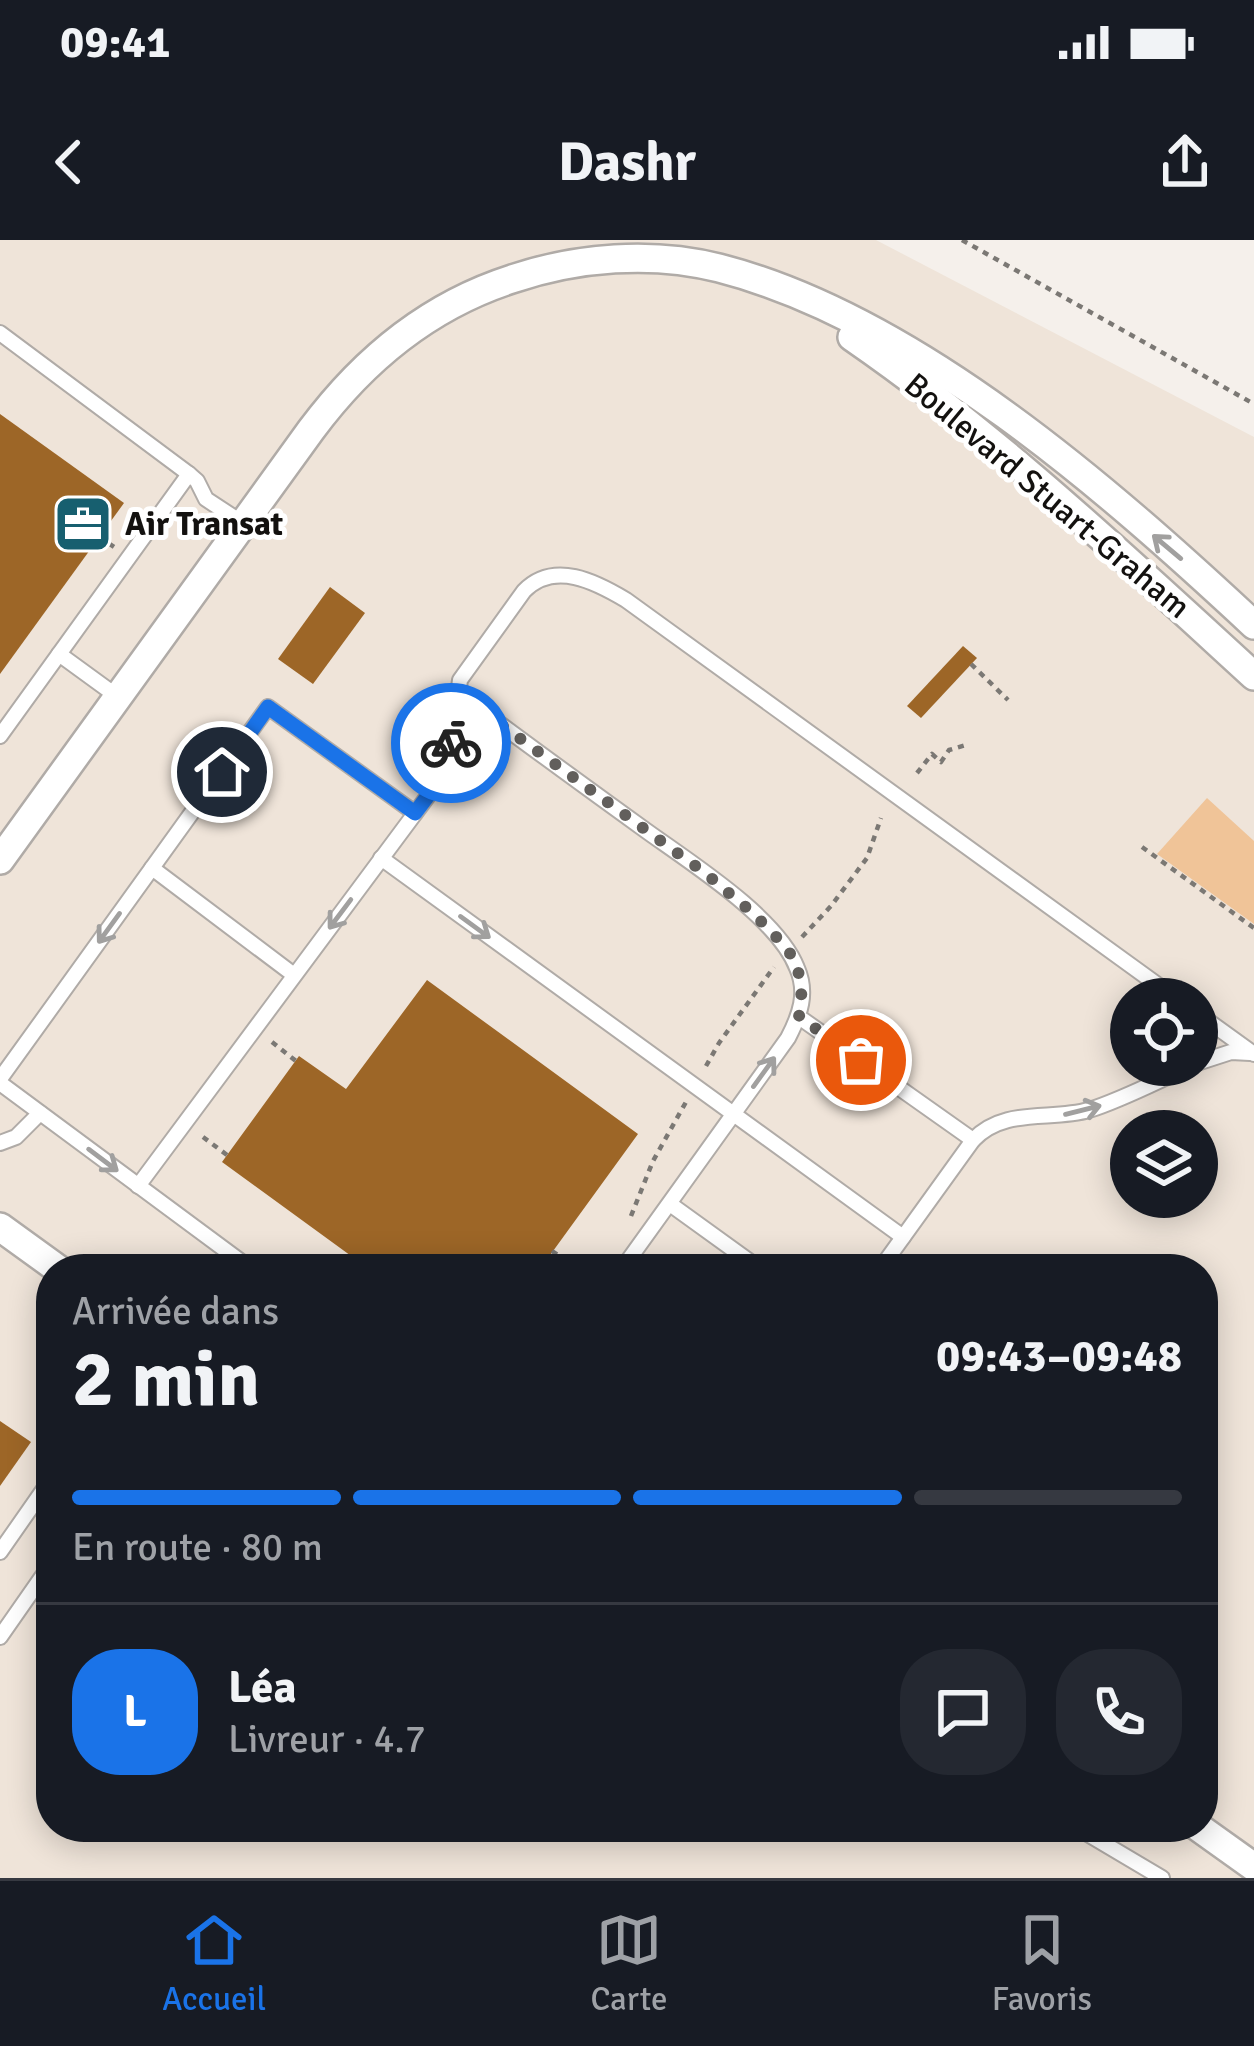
<!DOCTYPE html>
<html lang="fr">
<meta charset="utf-8">
<style>
:root{--surface:#171b24;--page:#242831;--text:#f1f3f6;--muted:#9ea1a6;--line:#363941;--accent:#1a73e8}
body{margin:0;font-family:Signika,sans-serif;background:var(--page);color:var(--text);height:100vh;display:flex;flex-direction:column;font-size:45px;white-space:nowrap}
*{box-sizing:border-box;margin:0}
p{font-size:39px;color:var(--muted)}
.icon{flex:none;width:66px;height:66px;fill:none;stroke:currentColor;stroke-width:2;stroke-linecap:round;stroke-linejoin:round}
.map{position:relative;flex:1;overflow:hidden}
.details{position:absolute;left:36px;top:1014px;width:1182px;height:588px;display:flex;flex-direction:column;background:var(--surface);border-radius:48px;box-shadow:0 6px 30px #0003}
.details>*{flex:none}
.controls{position:absolute;left:1110px;top:738px;display:grid;gap:24px}
.controls a{display:grid;place-items:center;width:108px;height:108px;border-radius:50%;background:var(--surface);box-shadow:0 6px 30px #0003;font-size:60px}
.pin{position:absolute;display:grid;place-items:center;width:102px;height:102px;color:#fff;margin:-51px;border:6px solid #fff;border-radius:50%;box-shadow:0 3px 12px #0007}
.courier{position:absolute;display:grid;place-items:center;width:120px;height:120px;margin:-60px;border:9px solid #1a73e8;border-radius:50%;background:#fff;color:#222;box-shadow:0 3px 15px #0007}
.summary em{font-style:normal;font-weight:800}
.summary div{display:flex;flex-direction:column-reverse}
.summary{display:flex;align-items:center;justify-content:space-between;height:204px;padding:0 36px}
h1{font-size:78px;font-weight:800;line-height:90px}
.bar{display:grid;grid-template-columns:repeat(4,1fr);gap:18px 12px;align-content:center;height:144px;padding:0 36px}
.bar i{height:15px;border-radius:9px;background:var(--line)}
.bar .selected{background:var(--accent)}
.bar p{grid-column:span 4}
.line{display:flex;align-items:center;gap:30px;padding:0 36px;border-top:3px solid var(--line)}
.line div{flex:1}
.round{display:grid;place-items:center;flex:none;width:126px;height:126px;border-radius:48px;background:var(--page)}
.status{display:flex;justify-content:space-between;align-items:center;height:84px;padding:0 60px;background:var(--surface);direction:ltr}
.status svg{height:33px;fill:currentColor}
header{display:flex;justify-content:space-between;align-items:center;height:156px;padding:0 36px;background:var(--surface);font-size:54px;font-weight:800}
.tabs{display:flex;justify-content:space-around;align-items:center;height:168px;border-top:3px solid var(--line);background:var(--surface);font-size:33px;color:var(--muted)}
.tabs a{display:grid;justify-items:center;gap:6px}
.tabs .selected{color:var(--accent)}
.map>svg:first-child{display:block}
</style>
<div class="status"><b>09:41</b><svg viewBox="0 0 49 12"><path d="M0 12V9h3v3zM5 12V6h3v6zM10 12V3h3v9zM15 12V0h3v12zM26 1h20v11H26zM47 4h2v5h-2z"/></svg></div>
<header><svg class="icon" aria-label="back" viewBox="0 0 24 24"><path d="M15 5l-7 7 7 7"/></svg>Dashr<svg class="icon" aria-label="share" viewBox="0 0 24 24"><path d="M12 15V3M7 8l5-5 5 5M5 13v7h14v-7"/></svg></header>
<div class="map">
<svg width="1254" height="1638" viewBox="0 0 1254 1638">
<rect width="100%" height="100%" fill="#f5f0eb"/>
<path fill="#efe4d9" fill-rule="evenodd" d="M0,0H876L1254,197V1638H0ZM1131,759H1197V825H1131ZM1131,891H1197V957H1131ZM51,1029H1203V1587H51Z"/>
<polygon fill="#f0c498" points="1207,558 1254,601 1254,684 1157,614"/>
<g fill="#9d6627">
<polygon points="0,174 124,263 0,434"/>
<polygon points="330,347 365,373 313,444 278,419"/>
<polygon points="963,406 977,418 921,478 907,466"/>
<polygon points="427,740 638,894 540,1029 369,1029 222,922 299,816 346,849"/>
<polygon points="0,1181 31,1202 0,1246"/>
</g>
<g fill="none" stroke-linecap="round" stroke-linejoin="round">
<g stroke="#b0aba7" stroke-width="18">
<g id="lane">
<polyline points="0,93 189,234 197,241 206,259 244,284"/>
<polyline points="59,414 118,457"/>
<path d="M457,467L500,484C547,519 594,553 641,587C686,620 777,676 797,728C808,753 800,775 788,798L622,1029"/>
<polyline points="0,496 189,234"/>
<polyline points="381,618 903,997"/>
<polyline points="152,628 294,735"/>
<polyline points="1197,773 1254,814"/>
<polyline points="799,777 973,900 880,1029"/>
<polyline points="1197,823 1231,812 1250,813"/>
<polyline points="0,839 268,467 415,573"/>
<polyline points="0,843 251,1029"/>
<path d="M973,900C1004,867 1050,881 1089,870C1124,859 1159,840 1193,825"/>
<polyline points="0,903 16,897 40,873"/>
<path d="M138,946L448,529L460,440L524,351C554,320 596,342 626,360L1177,759"/>
<polyline points="670,964 760,1029"/>
<polyline points="0,1312 51,1239"/>
<polyline points="0,1397 51,1324"/>
<polyline points="1076,1587 1162,1638"/>
</g>
</g>
<g stroke="#b0aba7" stroke-width="32">
<g id="street">
<path d="M852,97C997,197 1124,317 1254,436"/>
<path d="M0,620L311,190C363,120 428,66 512,39C577,17 652,11 719,28C914,78 1109,250 1254,385"/>
<polyline points="0,987 58,1029"/>
<polyline points="1198,1587 1254,1627"/>
</g>
</g>
<g stroke="#7b7874" stroke-width="4.5" stroke-dasharray="6 6" stroke-linecap="butt">
<polyline points="962,0 1254,164"/>
<polyline points="99,297 114,307"/>
<polyline points="971,424 1008,460"/>
<polyline points="917,533 932,514 941,522 949,510 966,505"/>
<polyline points="1142,607 1254,688"/>
<polyline points="802,697 831,666 867,618 881,578"/>
<polyline points="272,802 296,821"/>
<polyline points="706,826 719,803 774,727"/>
<polyline points="203,897 227,915"/>
<polyline points="631,976 653,921 686,862"/>
<polyline points="552,1011 562,1018 599,1024"/>
</g>
<use href="#lane" stroke="#fff" stroke-width="14"/>
<use href="#street" stroke="#fff" stroke-width="27"/>
</g>
<defs><path id="oneway-shaft" d="M-6 0H5M1.5-3L5.5 0L1.5 3" fill="none" stroke-width="1.6" stroke-linecap="round" stroke-linejoin="round" transform="scale(3)"/></defs>
<g stroke="#a1a09f">
<use href="#oneway-shaft" transform="translate(1167 307) rotate(-140)"/>
<use href="#oneway-shaft" transform="translate(340 674) rotate(127)"/>
<use href="#oneway-shaft" transform="translate(475 687) rotate(36)"/>
<use href="#oneway-shaft" transform="translate(109 688) rotate(126)"/>
<use href="#oneway-shaft" transform="translate(764 832) rotate(-54)"/>
<use href="#oneway-shaft" transform="translate(1083 870) rotate(-14)"/>
<use href="#oneway-shaft" transform="translate(103 920) rotate(37)"/>
</g>
<g fill="none" stroke-linecap="round" stroke-linejoin="round">
<polyline stroke="#625f5c" stroke-width="12" stroke-dasharray="0 21.6" points="451,503 457,467 500,484 705,633 754,674 786,707 796,723 802,747 799,777 861,820"/>
<polyline stroke="#1a73e8" stroke-width="15" points="222,532 268,467 415,573 448,529 451,503"/>
</g>
<defs>
<g id="office-square" transform="scale(3)"><rect x="-9" y="-9" width="18" height="18" rx="4" fill="#175f6f" stroke="#fff"/><path d="M-6-3h4V-5.5h4V-3h4V5H-6ZM-1-4.5V-3h2v-1.5ZM-6 0V1H6V0Z" fill="#fff"/></g>
</defs>
<g fill-rule="evenodd">
<use href="#office-square" x="83" y="284"/>
</g>
<g text-anchor="middle" dominant-baseline="central" stroke-width="10" stroke-linejoin="round" paint-order="stroke">
<g font-size="33" fill="#13110f" stroke="#fff">
<text transform="translate(1047 256) rotate(40)">Boulevard Stuart-Graham</text>
</g>
<g font-size="33" font-weight="bold" fill="#13110f" stroke="#fff" text-anchor="start">
<text x="125" y="284">Air Transat</text>
</g>
</g>
</svg>
<div class="controls">
<a><svg class="icon" aria-label="locate" viewBox="0 0 24 24"><circle cx="12" cy="12" r="6"/><path d="M12 2v4M12 18v4M2 12h4M18 12h4"/></svg></a>
<a><svg class="icon" aria-label="layers" viewBox="0 0 24 24"><path d="M12 4l9 5-9 5-9-5zM3 14l9 5 9-5"/></svg></a>
</div>
<div class="pin" style="left:861px;top:820px;background:#ea580c"><svg class="icon" aria-label="bag" viewBox="0 0 24 24"><path d="M5 8h14l-1 12H6zM9 8a3 3 0 0 1 6 0"/></svg></div>
<div class="pin" style="left:222px;top:532px;background:#1f2937"><svg class="icon" aria-label="home" viewBox="0 0 24 24"><path d="M3 11l9-7 9 7M6 9v11h12V9"/></svg></div>
<div class="courier" style="left:451px;top:503px"><svg class="icon" aria-label="bike" viewBox="0 0 24 24"><circle cx="6" cy="16" r="4"/><circle cx="18" cy="16" r="4"/><path d="M6 16l4-8h5l3 8M10 8l3 8H6M13 5h3"/></svg></div>
<section class="details">
<div class="summary"><div><h1>2 min</h1><p>Arrivée dans</p></div><em>09:43–09:48</em></div>
<div class="bar"><i class="selected"></i><i class="selected"></i><i class="selected"></i><i></i><p>En route · 80 m</p></div>
<div class="line" style="height:216px"><b class="round" style="background:var(--accent);color:#fff">L</b><div><b>Léa</b><p>Livreur · 4.7</p></div><a class="round"><svg class="icon" aria-label="chat" viewBox="0 0 24 24"><path d="M4 5h16v11H9l-5 4z"/></svg></a><a class="round"><svg class="icon" aria-label="phone" viewBox="0 0 24 24"><path d="M5 4h4l2 5-3 2q2 4 5 5l2-3 5 2v4C11 20 4 13 5 4z"/></svg></a></div>
</section>
</div>
<nav class="tabs">
<a class="selected"><svg class="icon" aria-label="home" viewBox="0 0 24 24"><path d="M3 11l9-7 9 7M6 9v11h12V9"/></svg>Accueil</a>
<a><svg class="icon" aria-label="map" viewBox="0 0 24 24"><path d="M3 6l6-2 6 2 6-2v14l-6 2-6-2-6 2zM9 4v14M15 6v14"/></svg>Carte</a>
<a><svg class="icon" aria-label="saved" viewBox="0 0 24 24"><path d="M7 4h10v16l-5-4-5 4z"/></svg>Favoris</a>
</nav>
